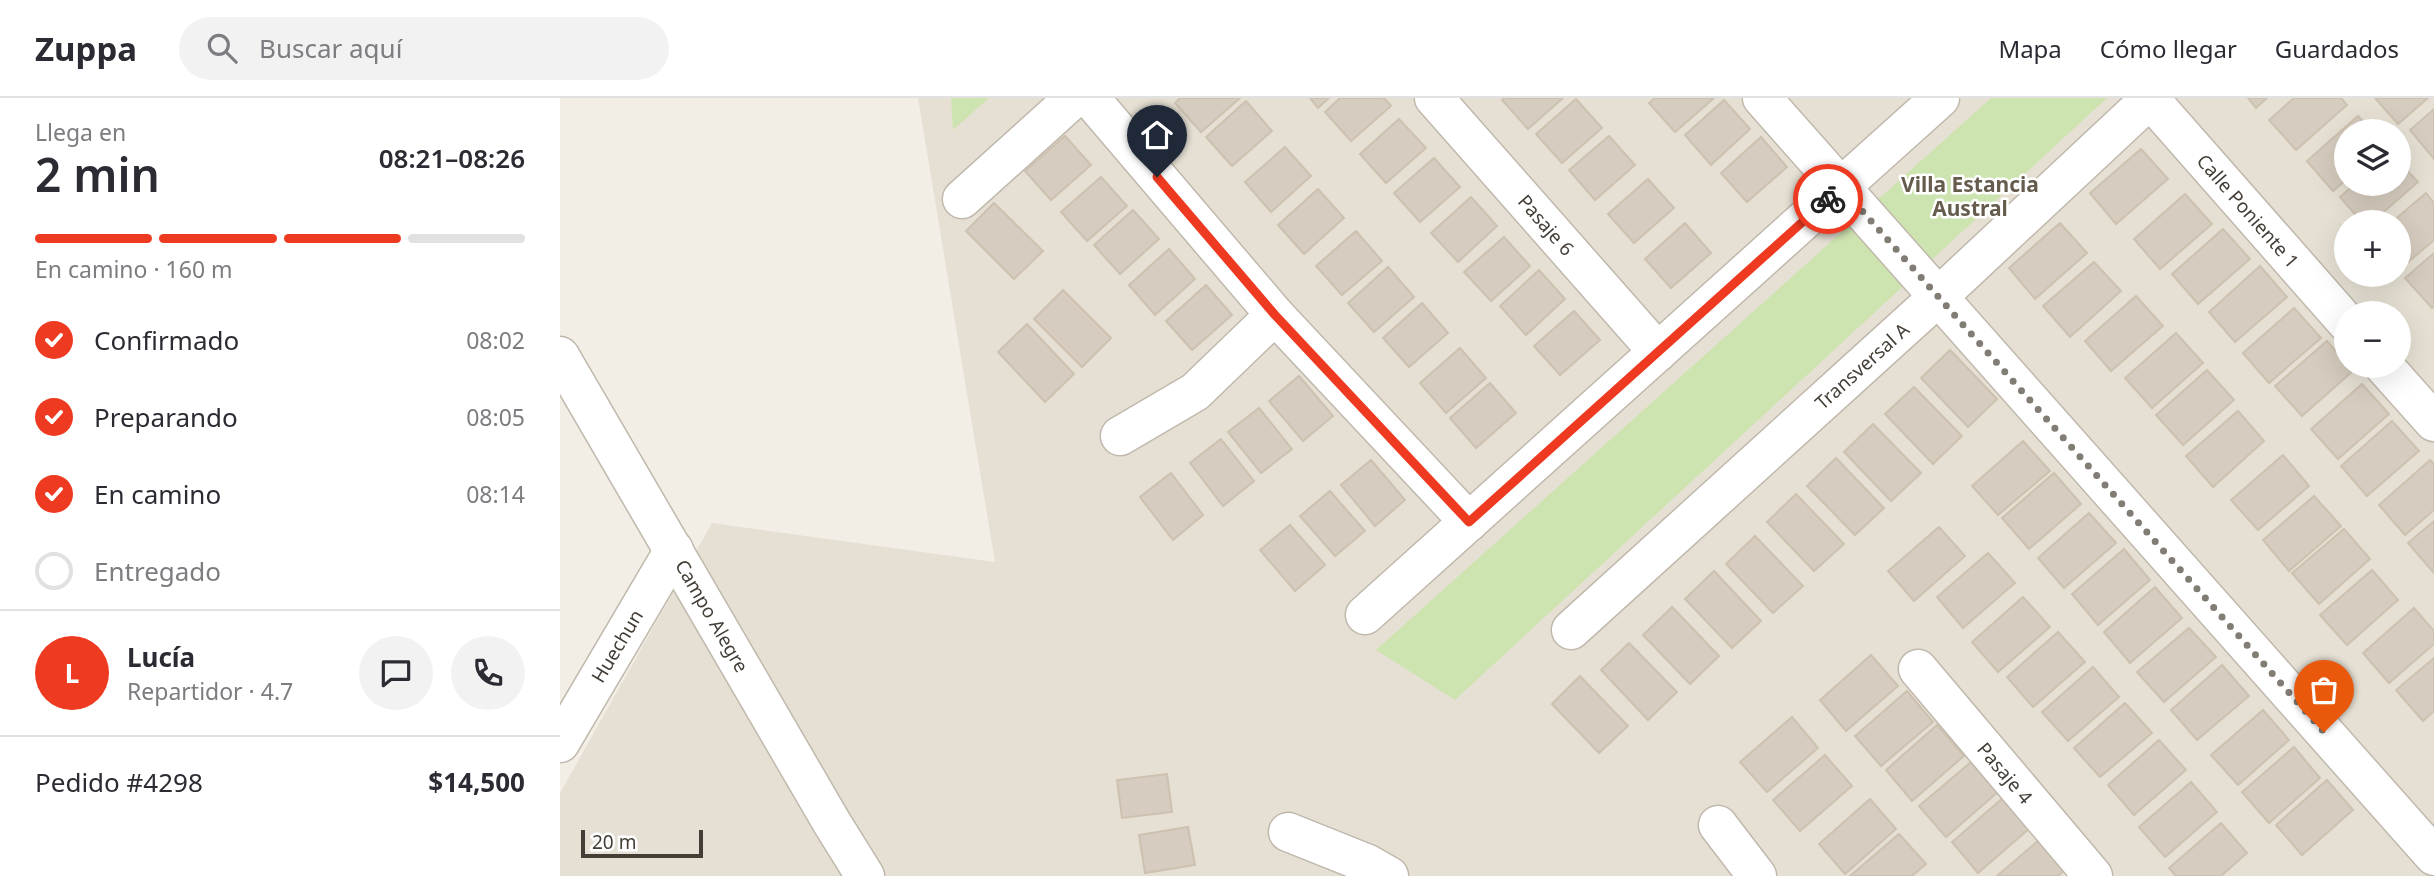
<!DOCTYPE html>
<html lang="es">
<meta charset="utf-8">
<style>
:root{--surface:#fff;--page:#f2f2f3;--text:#2b2b33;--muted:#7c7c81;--line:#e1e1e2;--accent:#ee3a21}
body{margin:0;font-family:"Noto Sans",sans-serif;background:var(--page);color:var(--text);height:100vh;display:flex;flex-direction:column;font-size:26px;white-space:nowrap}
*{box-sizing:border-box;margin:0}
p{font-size:23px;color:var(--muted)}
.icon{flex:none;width:38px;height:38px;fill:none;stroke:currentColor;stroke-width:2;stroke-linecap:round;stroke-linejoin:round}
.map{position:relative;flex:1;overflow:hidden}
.side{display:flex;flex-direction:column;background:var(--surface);width:560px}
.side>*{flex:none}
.buttons{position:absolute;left:1774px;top:21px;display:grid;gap:14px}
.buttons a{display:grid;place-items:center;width:77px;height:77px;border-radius:50%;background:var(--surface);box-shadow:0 7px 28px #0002;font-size:35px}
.scale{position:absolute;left:21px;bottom:18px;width:122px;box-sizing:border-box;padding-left:7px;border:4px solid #443e36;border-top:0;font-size:19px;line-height:24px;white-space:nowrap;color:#443e36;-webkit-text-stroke:5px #fff;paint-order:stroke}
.pin{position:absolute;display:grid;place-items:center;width:60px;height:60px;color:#fff;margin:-72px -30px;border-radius:50% 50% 50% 0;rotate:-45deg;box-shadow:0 0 7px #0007}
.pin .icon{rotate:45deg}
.courier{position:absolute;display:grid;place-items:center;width:70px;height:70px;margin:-35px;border:5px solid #ee3a21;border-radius:50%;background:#fff;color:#222;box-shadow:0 2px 9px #0007}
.overview em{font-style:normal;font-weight:600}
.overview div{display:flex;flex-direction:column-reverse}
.overview{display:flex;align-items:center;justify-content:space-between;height:119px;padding:0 35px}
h1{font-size:46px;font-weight:600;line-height:52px}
.bar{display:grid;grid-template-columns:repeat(4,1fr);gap:10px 7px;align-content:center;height:84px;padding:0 35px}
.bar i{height:9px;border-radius:5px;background:var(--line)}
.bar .on{background:var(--accent)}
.bar p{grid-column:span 4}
.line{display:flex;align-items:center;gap:18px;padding:0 35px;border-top:2px solid var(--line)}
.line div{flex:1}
.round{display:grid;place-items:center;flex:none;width:74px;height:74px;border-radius:37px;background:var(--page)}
ol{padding:0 35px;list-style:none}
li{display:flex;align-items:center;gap:21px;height:77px}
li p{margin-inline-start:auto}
li .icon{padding:7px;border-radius:50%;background:var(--accent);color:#fff;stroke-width:4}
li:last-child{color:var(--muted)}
li i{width:38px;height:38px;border:4px solid var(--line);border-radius:50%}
header{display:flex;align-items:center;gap:42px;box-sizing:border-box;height:98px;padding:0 35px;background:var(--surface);border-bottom:2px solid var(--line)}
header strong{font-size:33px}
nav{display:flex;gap:38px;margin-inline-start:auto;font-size:24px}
.search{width:490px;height:63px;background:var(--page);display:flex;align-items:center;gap:18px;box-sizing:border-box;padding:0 24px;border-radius:38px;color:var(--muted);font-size:26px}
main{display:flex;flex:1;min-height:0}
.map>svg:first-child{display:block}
</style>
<header>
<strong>Zuppa</strong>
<div class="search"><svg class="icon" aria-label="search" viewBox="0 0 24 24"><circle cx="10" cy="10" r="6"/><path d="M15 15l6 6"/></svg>Buscar aquí</div>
<nav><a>Mapa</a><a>Cómo llegar</a><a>Guardados</a></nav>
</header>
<main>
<section class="side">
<div class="overview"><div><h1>2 min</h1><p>Llega en</p></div><em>08:21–08:26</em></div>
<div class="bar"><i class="on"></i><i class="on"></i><i class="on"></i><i></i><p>En camino · 160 m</p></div>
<ol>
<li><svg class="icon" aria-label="check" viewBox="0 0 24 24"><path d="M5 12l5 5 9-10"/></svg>Confirmado<p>08:02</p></li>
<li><svg class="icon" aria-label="check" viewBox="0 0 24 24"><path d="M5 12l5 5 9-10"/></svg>Preparando<p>08:05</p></li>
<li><svg class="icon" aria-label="check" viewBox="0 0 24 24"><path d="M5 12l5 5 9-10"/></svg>En camino<p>08:14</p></li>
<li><i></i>Entregado</li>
</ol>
<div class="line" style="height:126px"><b class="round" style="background:var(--accent);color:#fff">L</b><div><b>Lucía</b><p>Repartidor · 4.7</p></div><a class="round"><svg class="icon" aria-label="chat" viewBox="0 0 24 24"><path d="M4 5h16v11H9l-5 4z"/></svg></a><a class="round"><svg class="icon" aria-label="phone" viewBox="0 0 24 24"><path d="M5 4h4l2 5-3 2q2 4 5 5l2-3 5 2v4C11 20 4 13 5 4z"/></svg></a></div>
<div class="line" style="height:91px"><div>Pedido #4298</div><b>$14,500</b></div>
</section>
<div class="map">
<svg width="1874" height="778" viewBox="0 0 1874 778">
<rect width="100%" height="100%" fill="#f2eee6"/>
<path fill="#e6e0d4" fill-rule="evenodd" d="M358,0H1874V778H0V695L152,425L435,464ZM1787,33H1839V86H1787ZM1787,124H1839V177H1787ZM1787,215H1839V268H1787Z"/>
<g fill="#cee4b0">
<polygon points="391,0 429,0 393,32"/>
<polygon points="1431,0 1547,0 895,602 816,552"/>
</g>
<g fill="#d6ccbf" stroke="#cdc1af" stroke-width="2">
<polygon points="620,0 680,0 641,34 615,5"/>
<polygon points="750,0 769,0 758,10"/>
<polygon points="780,0 824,0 831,8 791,43 765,14"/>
<polygon points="944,0 1003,0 968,31 942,2"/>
<polygon points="1095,0 1154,0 1115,34 1089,5"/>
<polygon points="1688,0 1707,0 1696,10"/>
<polygon points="1734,0 1781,0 1787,7 1736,52 1709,22"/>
<polygon points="1815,0 1868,0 1838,26"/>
<polygon points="1016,1 1042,30 1002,65 976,36"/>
<polygon points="1164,2 1190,31 1151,67 1125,37"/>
<polygon points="686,3 712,33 672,68 646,39"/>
<polygon points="1874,11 1874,61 1850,32"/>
<polygon points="1798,18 1812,33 1787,33 1787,81 1773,93 1747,63"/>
<polygon points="839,21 866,50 826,85 800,56"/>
<polygon points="505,38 531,67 491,102 465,73"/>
<polygon points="1049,38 1075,67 1035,102 1009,72"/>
<polygon points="1201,39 1227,69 1187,104 1161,75"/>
<polygon points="725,49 751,78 711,114 685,84"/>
<polygon points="1581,51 1608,81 1556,126 1530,95"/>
<polygon points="874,60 900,89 860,124 834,95"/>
<polygon points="1839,64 1858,84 1812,124 1802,124 1780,99 1795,86 1839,86"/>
<polygon points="541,79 567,108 527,143 501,114"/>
<polygon points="1088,81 1114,110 1074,145 1048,116"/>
<polygon points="758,91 784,120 744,156 718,127"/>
<polygon points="1866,95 1874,105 1874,142 1841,170 1839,124 1832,124"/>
<polygon points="1625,96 1652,126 1600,171 1574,141"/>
<polygon points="911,99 937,128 898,164 871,135"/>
<polygon points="434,105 483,153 454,181 406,133"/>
<polygon points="573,112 599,141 560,176 534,147"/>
<polygon points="1125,125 1151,155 1111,190 1085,161"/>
<polygon points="1500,125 1527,155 1475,201 1449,170"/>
<polygon points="1663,131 1690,161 1638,206 1612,176"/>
<polygon points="796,133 822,163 782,197 756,168"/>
<polygon points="944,139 970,168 931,203 904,174"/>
<polygon points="609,151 635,181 595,217 569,187"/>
<polygon points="1874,155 1874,208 1872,210 1845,180"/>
<polygon points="1534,164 1561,193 1510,239 1483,208"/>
<polygon points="1700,168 1727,199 1675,244 1649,214"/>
<polygon points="828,169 854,199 814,234 788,205"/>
<polygon points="979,172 1005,201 966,237 940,208"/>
<polygon points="646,187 672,217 632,252 606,223"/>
<polygon points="503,192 551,240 522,269 474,221"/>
<polygon points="1576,198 1603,228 1551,273 1525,243"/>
<polygon points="862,205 888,235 849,269 823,240"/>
<polygon points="1734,210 1761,240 1709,285 1683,255"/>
<polygon points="1014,213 1040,242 1000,277 974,248"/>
<polygon points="467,226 514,276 485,304 438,254"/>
<polygon points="1616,235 1643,265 1592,310 1565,280"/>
<polygon points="1767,243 1793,273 1742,318 1715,288"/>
<polygon points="900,250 926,280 886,315 860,285"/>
<polygon points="1390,252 1437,301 1408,329 1361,280"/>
<polygon points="1647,272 1674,302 1623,347 1596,317"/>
<polygon points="739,278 773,318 743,343 709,303"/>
<polygon points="930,285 956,315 916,350 890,320"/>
<polygon points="1802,286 1829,316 1778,361 1751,331"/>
<polygon points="1354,289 1402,338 1373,366 1325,316"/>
<polygon points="699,310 732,351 701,375 668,334"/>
<polygon points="1678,313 1704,343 1653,389 1626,358"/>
<polygon points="1832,323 1859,353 1807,398 1781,368"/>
<polygon points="1313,326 1361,375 1331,403 1284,354"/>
<polygon points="661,341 694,383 663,408 630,365"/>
<polygon points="1463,343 1490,373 1438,417 1412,388"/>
<polygon points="1723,357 1749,388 1698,432 1671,402"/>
<polygon points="1276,360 1324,410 1295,437 1247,388"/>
<polygon points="811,362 845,402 815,428 781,387"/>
<polygon points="1870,362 1874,366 1874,412 1845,437 1819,407"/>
<polygon points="611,375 643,417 613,442 580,399"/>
<polygon points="1494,375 1521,406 1469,451 1442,420"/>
<polygon points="770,393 805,433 775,458 740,418"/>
<polygon points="1236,396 1284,446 1254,473 1207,424"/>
<polygon points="1754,398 1781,428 1729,473 1703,442"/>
<polygon points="1529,415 1556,445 1504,490 1478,460"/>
<polygon points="1874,423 1874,475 1848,445"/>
<polygon points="730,427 765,467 735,493 700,452"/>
<polygon points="1379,429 1405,458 1354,503 1328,473"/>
<polygon points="1784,431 1810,461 1759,506 1732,475"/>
<polygon points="1195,438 1243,488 1213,515 1166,466"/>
<polygon points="1564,451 1590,482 1538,527 1512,496"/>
<polygon points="1428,455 1455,485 1403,530 1377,499"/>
<polygon points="1812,472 1838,502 1787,547 1760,517"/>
<polygon points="1154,473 1201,523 1172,550 1125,501"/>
<polygon points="1595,489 1622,520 1570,565 1544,534"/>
<polygon points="1463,499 1490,529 1438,574 1412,544"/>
<polygon points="1112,509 1159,558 1130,586 1083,537"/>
<polygon points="1854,510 1874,533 1874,546 1829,585 1803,555"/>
<polygon points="1629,530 1656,559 1604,604 1577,574"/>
<polygon points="1498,534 1525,564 1473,609 1447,579"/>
<polygon points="1069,545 1117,594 1088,622 1041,572"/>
<polygon points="1311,557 1338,588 1286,633 1260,602"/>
<polygon points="1874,560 1874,613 1863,623 1836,592"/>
<polygon points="1662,567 1689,598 1637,642 1611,612"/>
<polygon points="1533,569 1559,599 1508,643 1482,614"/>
<polygon points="1020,578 1068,628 1039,655 992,606"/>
<polygon points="1347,593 1373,624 1321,668 1295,638"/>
<polygon points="1565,605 1592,635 1540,679 1514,650"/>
<polygon points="1703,612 1729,642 1678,687 1651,657"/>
<polygon points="1232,619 1258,650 1207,694 1180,664"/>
<polygon points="1377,627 1404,658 1352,703 1326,672"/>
<polygon points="1599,642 1626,672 1574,717 1548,687"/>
<polygon points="1734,649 1760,680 1709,725 1682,694"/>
<polygon points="1265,657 1292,688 1240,733 1213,702"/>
<polygon points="1411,664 1438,694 1386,739 1359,708"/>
<polygon points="607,676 612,714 562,720 557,682"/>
<polygon points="1767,682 1793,712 1742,757 1716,727"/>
<polygon points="1631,684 1657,714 1605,759 1579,729"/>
<polygon points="1443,700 1470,730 1418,775 1392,744"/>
<polygon points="1310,701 1336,731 1285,776 1259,746"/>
<polygon points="1661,725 1687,755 1661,778 1616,778 1609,770"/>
<polygon points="628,729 635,767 585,775 579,737"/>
<polygon points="1339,736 1366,766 1352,778 1290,778"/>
<polygon points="1479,742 1506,771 1498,778 1437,778"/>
</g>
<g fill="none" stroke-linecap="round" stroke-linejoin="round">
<g stroke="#c0b8ac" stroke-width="41">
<g id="street">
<polyline points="530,0 715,217 909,424"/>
<polyline points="874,0 1098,254"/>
<polyline points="1202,0 1874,758"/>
<polyline points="1590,1 1787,225"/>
<polyline points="402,101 514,0"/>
<polyline points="0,258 272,725 305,778"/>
<polyline points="1824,268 1874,324"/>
<polyline points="560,338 635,294 715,217"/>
<polyline points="805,517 1380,0"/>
<polyline points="1011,532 1378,199 1591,0"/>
<polyline points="1358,571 1533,778"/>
<polyline points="0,645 114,452"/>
<polyline points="1158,727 1197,778"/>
<polyline points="728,734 808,766 829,778"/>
</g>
</g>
<use href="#street" stroke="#fff" stroke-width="38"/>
</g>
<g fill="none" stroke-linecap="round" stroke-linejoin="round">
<polyline stroke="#817c74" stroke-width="7" stroke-dasharray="0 12.6" points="1268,101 1281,89 1764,634"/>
<polyline stroke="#ee3a21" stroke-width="9" points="597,79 715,217 909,424 1268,101"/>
</g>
<g text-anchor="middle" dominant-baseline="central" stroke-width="5" stroke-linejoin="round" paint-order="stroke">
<g font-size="19" fill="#443e36" stroke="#fff">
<text transform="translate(1688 113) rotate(49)">Calle Poniente 1</text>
<text transform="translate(986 127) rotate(49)">Pasaje 6</text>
<text transform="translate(1302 268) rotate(-42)">Transversal A</text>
<text transform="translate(152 518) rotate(60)">Campo Alegre</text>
<text transform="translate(57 548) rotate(-59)">Huechun</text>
<text transform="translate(1445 675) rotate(50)">Pasaje 4</text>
</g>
<g font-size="21" font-weight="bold" fill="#665c4d" stroke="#fff">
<text x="1410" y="86">Villa Estancia<tspan x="1410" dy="24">Austral</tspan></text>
</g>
</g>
</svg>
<div class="buttons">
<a><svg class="icon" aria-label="layers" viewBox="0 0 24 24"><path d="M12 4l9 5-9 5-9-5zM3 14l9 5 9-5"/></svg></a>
<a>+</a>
<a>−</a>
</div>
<div class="scale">20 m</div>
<div class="pin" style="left:1764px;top:634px;background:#ea580c"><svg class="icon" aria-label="bag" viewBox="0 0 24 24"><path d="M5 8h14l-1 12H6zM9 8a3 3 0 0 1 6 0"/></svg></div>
<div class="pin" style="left:597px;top:79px;background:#1f2937"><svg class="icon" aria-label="home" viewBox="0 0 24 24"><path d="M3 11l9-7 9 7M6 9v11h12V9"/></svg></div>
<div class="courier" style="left:1268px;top:101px"><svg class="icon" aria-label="bike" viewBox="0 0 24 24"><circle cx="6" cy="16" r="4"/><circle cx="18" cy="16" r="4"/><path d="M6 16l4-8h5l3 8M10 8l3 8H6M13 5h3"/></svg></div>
</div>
</main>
